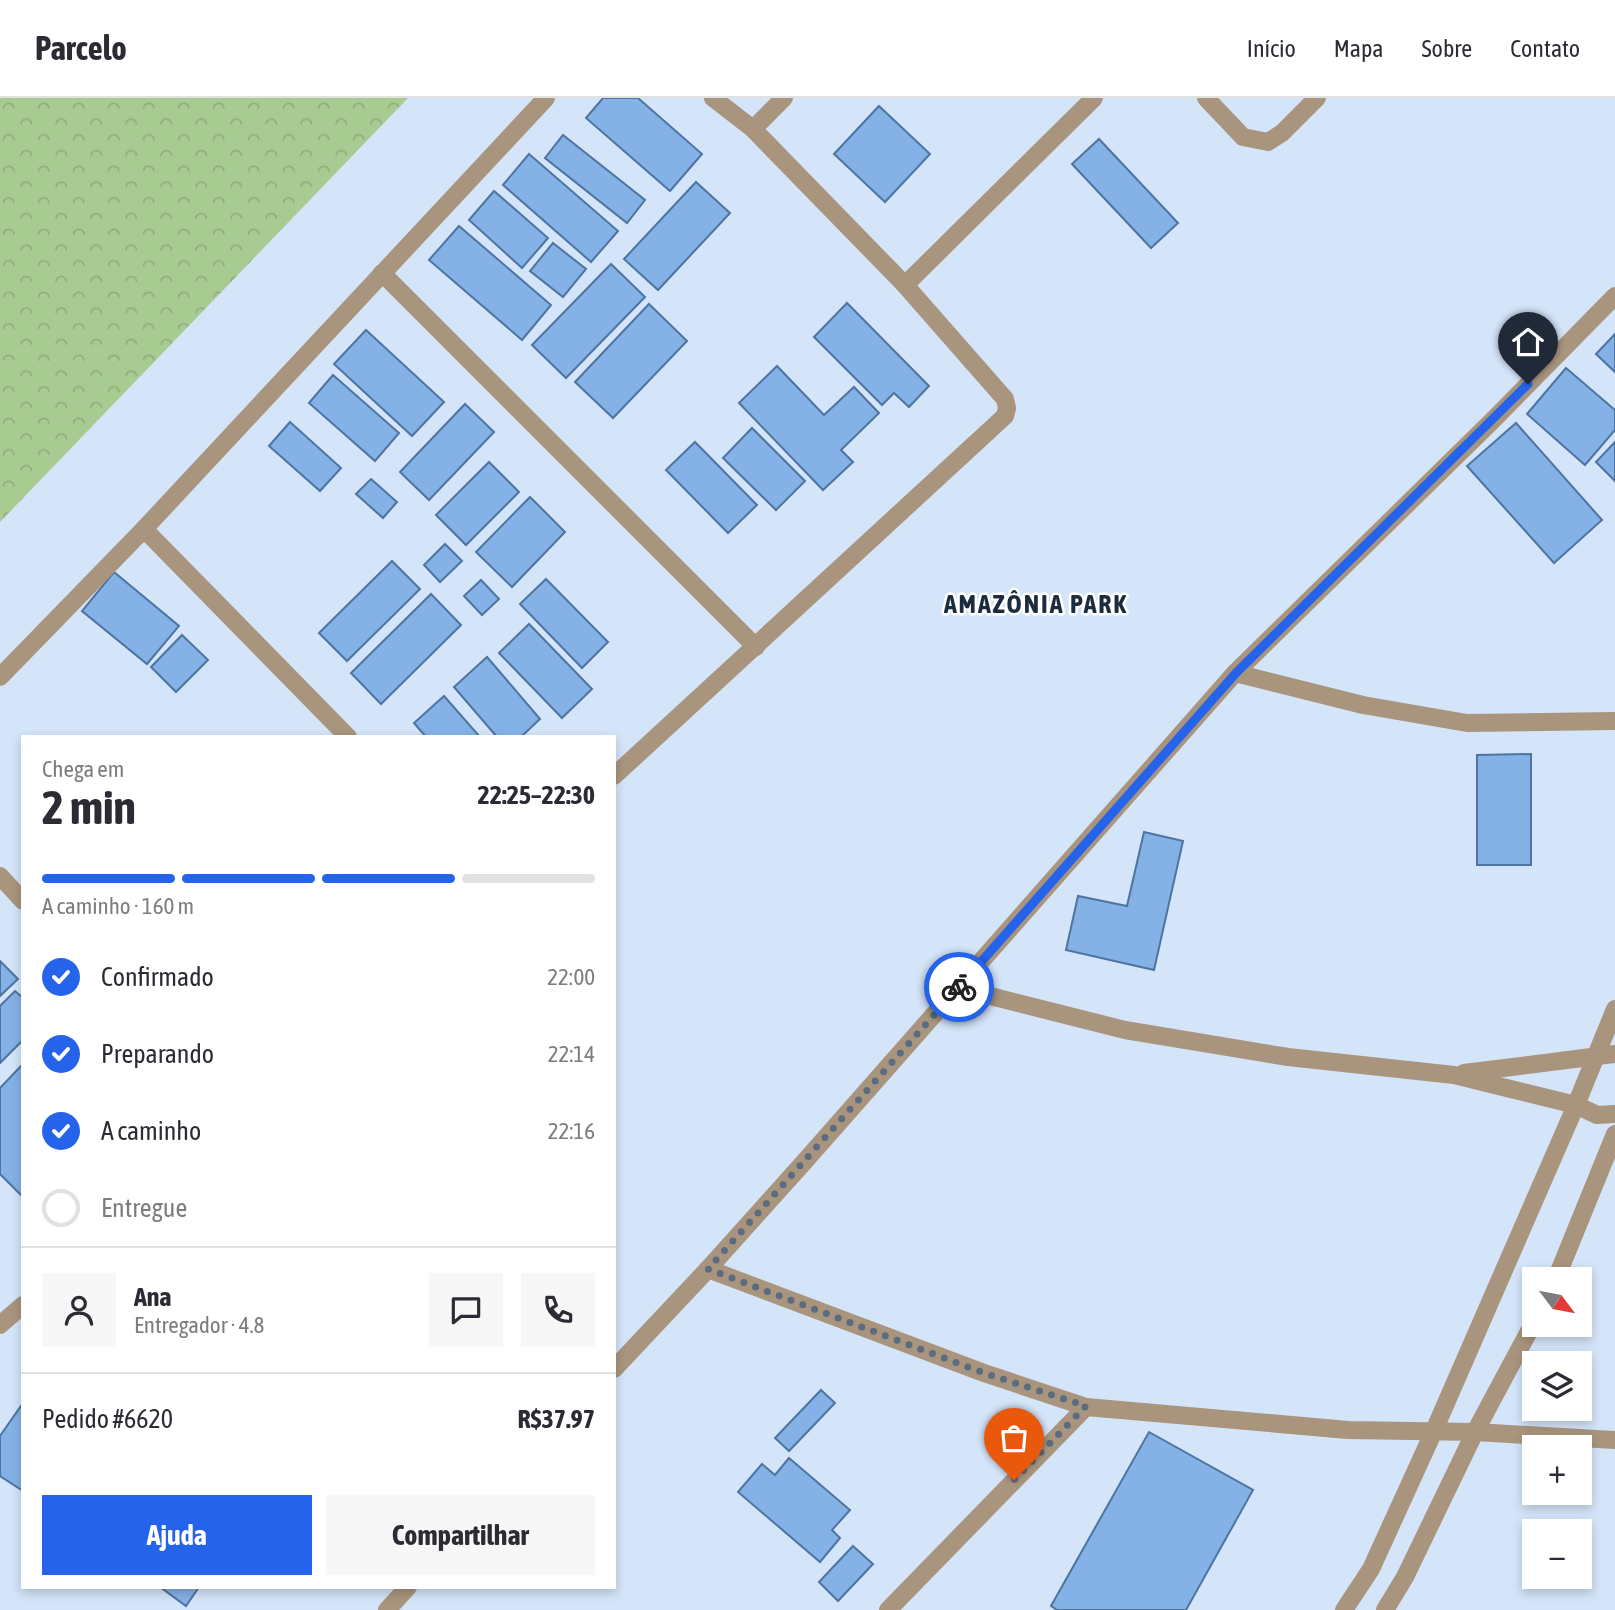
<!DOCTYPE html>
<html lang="pt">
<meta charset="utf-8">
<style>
:root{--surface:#fff;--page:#f7f7f7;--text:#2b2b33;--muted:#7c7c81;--line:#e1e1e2;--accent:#2563eb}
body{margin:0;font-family:"Asap Condensed",sans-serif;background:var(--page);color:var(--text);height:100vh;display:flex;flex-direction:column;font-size:26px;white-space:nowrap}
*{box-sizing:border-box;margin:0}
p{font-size:23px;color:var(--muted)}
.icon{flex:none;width:38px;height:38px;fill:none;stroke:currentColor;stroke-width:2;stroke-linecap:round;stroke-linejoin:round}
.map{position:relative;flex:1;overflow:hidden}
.panel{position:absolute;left:21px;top:637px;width:595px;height:854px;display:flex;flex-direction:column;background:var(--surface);border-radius:0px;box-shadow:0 4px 10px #0003}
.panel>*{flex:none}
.needle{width:46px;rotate:122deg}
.fabs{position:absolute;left:1522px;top:1169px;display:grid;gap:14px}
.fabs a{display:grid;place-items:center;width:70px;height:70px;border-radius:0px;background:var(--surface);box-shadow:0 4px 10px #0003;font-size:35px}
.pin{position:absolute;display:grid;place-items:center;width:60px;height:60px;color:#fff;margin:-72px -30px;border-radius:50% 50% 50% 0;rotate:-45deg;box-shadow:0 0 7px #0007}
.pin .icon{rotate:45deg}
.courier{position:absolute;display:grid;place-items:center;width:70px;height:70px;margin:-35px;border:5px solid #2563eb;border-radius:50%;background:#fff;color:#222;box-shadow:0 2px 9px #0007}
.summary em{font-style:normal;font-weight:700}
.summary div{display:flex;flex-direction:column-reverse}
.summary{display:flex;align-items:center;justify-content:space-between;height:119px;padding:0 21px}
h1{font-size:46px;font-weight:700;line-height:52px}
.bar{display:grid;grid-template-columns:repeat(4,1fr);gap:10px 7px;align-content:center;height:84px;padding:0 21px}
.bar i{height:9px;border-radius:5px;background:var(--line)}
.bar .on{background:var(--accent)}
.bar p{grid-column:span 4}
.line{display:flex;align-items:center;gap:18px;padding:0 21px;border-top:2px solid var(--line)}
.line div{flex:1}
.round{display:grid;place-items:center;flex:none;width:74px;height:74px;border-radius:0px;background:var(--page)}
ol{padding:0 21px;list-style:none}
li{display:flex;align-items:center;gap:21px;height:77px}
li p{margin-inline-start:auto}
li .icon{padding:7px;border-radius:50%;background:var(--accent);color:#fff;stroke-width:4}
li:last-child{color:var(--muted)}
li i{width:38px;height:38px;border:4px solid var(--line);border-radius:50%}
.primary-button{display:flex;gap:14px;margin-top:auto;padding:14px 21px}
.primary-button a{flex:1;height:80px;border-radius:0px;background:var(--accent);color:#fff;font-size:28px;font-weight:700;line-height:80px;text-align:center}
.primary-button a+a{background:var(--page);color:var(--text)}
header{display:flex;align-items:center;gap:42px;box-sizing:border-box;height:98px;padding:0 35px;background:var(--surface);border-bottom:2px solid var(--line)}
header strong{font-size:33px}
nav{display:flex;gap:38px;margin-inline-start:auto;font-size:24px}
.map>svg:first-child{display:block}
</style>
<header>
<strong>Parcelo</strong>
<nav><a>Início</a><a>Mapa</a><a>Sobre</a><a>Contato</a></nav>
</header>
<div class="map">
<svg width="1615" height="1512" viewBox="0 0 1615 1512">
<defs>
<pattern id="forest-crowns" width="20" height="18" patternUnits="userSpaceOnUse" patternTransform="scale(1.75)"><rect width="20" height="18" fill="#a8cb91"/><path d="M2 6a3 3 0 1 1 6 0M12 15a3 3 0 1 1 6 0" fill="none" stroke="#90ae7e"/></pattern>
</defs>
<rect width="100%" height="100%" fill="#d4e4f9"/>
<polygon fill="url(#forest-crowns)" points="0,0 408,0 0,424"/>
<g fill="#84b1e6" stroke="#4e74a1" stroke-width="2">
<polygon points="603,0 638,0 702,56 670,93 586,20"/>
<polygon points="879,8 930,56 885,104 834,56"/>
<polygon points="563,37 645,102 627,125 545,60"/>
<polygon points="1099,41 1178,125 1151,150 1072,66"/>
<polygon points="529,56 618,133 591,164 503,87"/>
<polygon points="696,84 730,115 658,192 624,161"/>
<polygon points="494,93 548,140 522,170 469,122"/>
<polygon points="459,128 551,207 522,242 429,162"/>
<polygon points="553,145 586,171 563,199 530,173"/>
<polygon points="611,166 645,199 566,280 532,247"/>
<polygon points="847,205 929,288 909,309 894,295 882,307 814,239"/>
<polygon points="649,206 687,243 613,320 575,284"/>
<polygon points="366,232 444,304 412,338 334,266"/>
<polygon points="1615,236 1615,274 1596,256"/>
<polygon points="777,268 824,317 854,289 879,315 841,352 853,364 823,392 739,305"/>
<polygon points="1566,270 1615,312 1615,332 1585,367 1527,316"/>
<polygon points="333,277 399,335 375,363 309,305"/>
<polygon points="465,306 494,334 429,402 400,374"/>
<polygon points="290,324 341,370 320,393 269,348"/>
<polygon points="1516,325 1602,422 1554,465 1467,368"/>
<polygon points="752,330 805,383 776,412 723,360"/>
<polygon points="695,344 757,407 728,435 666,372"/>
<polygon points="1615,344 1615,383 1596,364"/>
<polygon points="489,364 519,394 466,447 436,417"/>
<polygon points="371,381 397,404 383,420 356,396"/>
<polygon points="530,399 565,434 512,489 476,454"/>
<polygon points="445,446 462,463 440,484 424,467"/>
<polygon points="392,463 420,491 347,563 319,535"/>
<polygon points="114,474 179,528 147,566 82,513"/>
<polygon points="546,481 608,544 582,570 520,506"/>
<polygon points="481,482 499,501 482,517 464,498"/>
<polygon points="431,496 461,527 381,606 351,575"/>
<polygon points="529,526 592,591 562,620 499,555"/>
<polygon points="182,537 208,562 176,594 151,569"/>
<polygon points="487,559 540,621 521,639 497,639 454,589"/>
<polygon points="444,598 480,639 426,639 414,625"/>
<polygon points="1531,656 1531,767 1477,767 1477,657"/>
<polygon points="1144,734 1183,743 1154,872 1066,852 1078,798 1127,808"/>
<polygon points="0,863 18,881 0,898"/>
<polygon points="15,893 23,900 23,942 0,965 0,908"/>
<polygon points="21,968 23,969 23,1099 0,1076 0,990"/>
<polygon points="821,1292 835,1305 789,1353 775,1340"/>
<polygon points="23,1305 23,1393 0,1378 0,1338"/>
<polygon points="1149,1334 1253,1392 1186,1512 1057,1512 1051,1508"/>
<polygon points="789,1360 850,1412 832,1432 840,1440 820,1464 738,1394 762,1366 775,1377"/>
<polygon points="853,1448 873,1466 838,1503 819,1484"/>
<polygon points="160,1489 199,1489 186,1508"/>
</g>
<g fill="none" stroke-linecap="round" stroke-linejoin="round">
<g stroke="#a9957d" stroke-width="18">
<polyline points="713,0 753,31 905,187 1094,0"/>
<polyline points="1206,0 1243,39 1268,44 1282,35 1317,0"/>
<polyline points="753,31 784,0"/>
<polyline points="382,175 756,549"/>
<polyline points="144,431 348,639"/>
<polyline points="1235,575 1363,607 1467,625 1615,623"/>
<polyline points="0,579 144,431 546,0"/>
<polyline points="614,678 1005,318 1007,310 1005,301 905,187"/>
<polyline points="0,778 23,803"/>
<polyline points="958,890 1125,932 1288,959 1454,977 1576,1007 1597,1017 1615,1016"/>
<polyline points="1464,975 1615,956"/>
<polyline points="708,1171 984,1275 1086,1309 1348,1332 1475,1334 1615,1342"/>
<polyline points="1556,1181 1615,1036"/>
<polyline points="0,1227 23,1207"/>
<polyline points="614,1271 708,1171 805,1063 1235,575 1494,321 1615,198"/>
<polyline points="387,1512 408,1489"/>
<polyline points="888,1512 1086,1309"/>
<polyline points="1344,1512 1371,1471 1433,1335 1576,1007 1615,911"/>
<polyline points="1385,1512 1405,1479 1475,1334 1535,1222"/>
</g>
</g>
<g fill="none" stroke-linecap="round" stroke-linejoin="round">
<polyline stroke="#5c6c80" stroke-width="7" stroke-dasharray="0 12.6" points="959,889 708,1171 984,1275 1086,1308 1014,1382"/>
<polyline stroke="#2563eb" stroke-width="9" points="959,889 1236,575 1528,286"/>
</g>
<g text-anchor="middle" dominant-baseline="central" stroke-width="5" stroke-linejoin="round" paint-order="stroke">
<g font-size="26" font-weight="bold" letter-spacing="2" fill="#1c2c3f" stroke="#fff">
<text x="1036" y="506">AMAZÔNIA PARK</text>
</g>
</g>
</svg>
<div class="fabs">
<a><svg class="needle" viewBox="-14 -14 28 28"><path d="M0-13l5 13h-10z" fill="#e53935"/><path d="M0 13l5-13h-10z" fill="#7c7c81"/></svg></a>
<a><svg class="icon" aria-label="layers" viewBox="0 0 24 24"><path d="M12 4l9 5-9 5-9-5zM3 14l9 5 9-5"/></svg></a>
<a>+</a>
<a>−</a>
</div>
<div class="pin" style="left:1014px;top:1382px;background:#ea580c"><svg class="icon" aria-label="bag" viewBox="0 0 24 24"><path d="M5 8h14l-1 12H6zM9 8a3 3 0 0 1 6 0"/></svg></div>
<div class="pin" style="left:1528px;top:286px;background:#1f2937"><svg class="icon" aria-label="home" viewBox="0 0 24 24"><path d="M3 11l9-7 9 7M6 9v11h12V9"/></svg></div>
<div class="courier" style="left:959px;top:889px"><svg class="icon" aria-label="bike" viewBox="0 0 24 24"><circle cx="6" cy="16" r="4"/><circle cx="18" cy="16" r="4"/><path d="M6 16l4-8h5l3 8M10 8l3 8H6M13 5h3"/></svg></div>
<section class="panel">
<div class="summary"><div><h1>2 min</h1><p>Chega em</p></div><em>22:25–22:30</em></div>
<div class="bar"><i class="on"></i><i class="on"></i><i class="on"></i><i></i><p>A caminho · 160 m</p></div>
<ol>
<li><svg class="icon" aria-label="check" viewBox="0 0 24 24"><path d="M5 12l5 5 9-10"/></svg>Confirmado<p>22:00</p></li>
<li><svg class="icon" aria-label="check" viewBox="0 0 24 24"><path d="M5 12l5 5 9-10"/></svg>Preparando<p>22:14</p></li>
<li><svg class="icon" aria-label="check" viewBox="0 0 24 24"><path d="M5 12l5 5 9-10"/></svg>A caminho<p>22:16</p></li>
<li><i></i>Entregue</li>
</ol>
<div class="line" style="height:126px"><a class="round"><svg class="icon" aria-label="person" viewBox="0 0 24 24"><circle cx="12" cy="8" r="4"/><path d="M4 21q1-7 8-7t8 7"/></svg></a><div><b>Ana</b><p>Entregador · 4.8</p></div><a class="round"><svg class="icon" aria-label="chat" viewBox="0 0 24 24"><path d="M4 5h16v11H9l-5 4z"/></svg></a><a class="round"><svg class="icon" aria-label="phone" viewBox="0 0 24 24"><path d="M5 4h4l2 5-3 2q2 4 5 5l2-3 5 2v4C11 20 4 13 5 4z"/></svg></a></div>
<div class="line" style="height:91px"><div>Pedido #6620</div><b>R$37.97</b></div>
<div class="primary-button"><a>Ajuda</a><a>Compartilhar</a></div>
</section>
</div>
